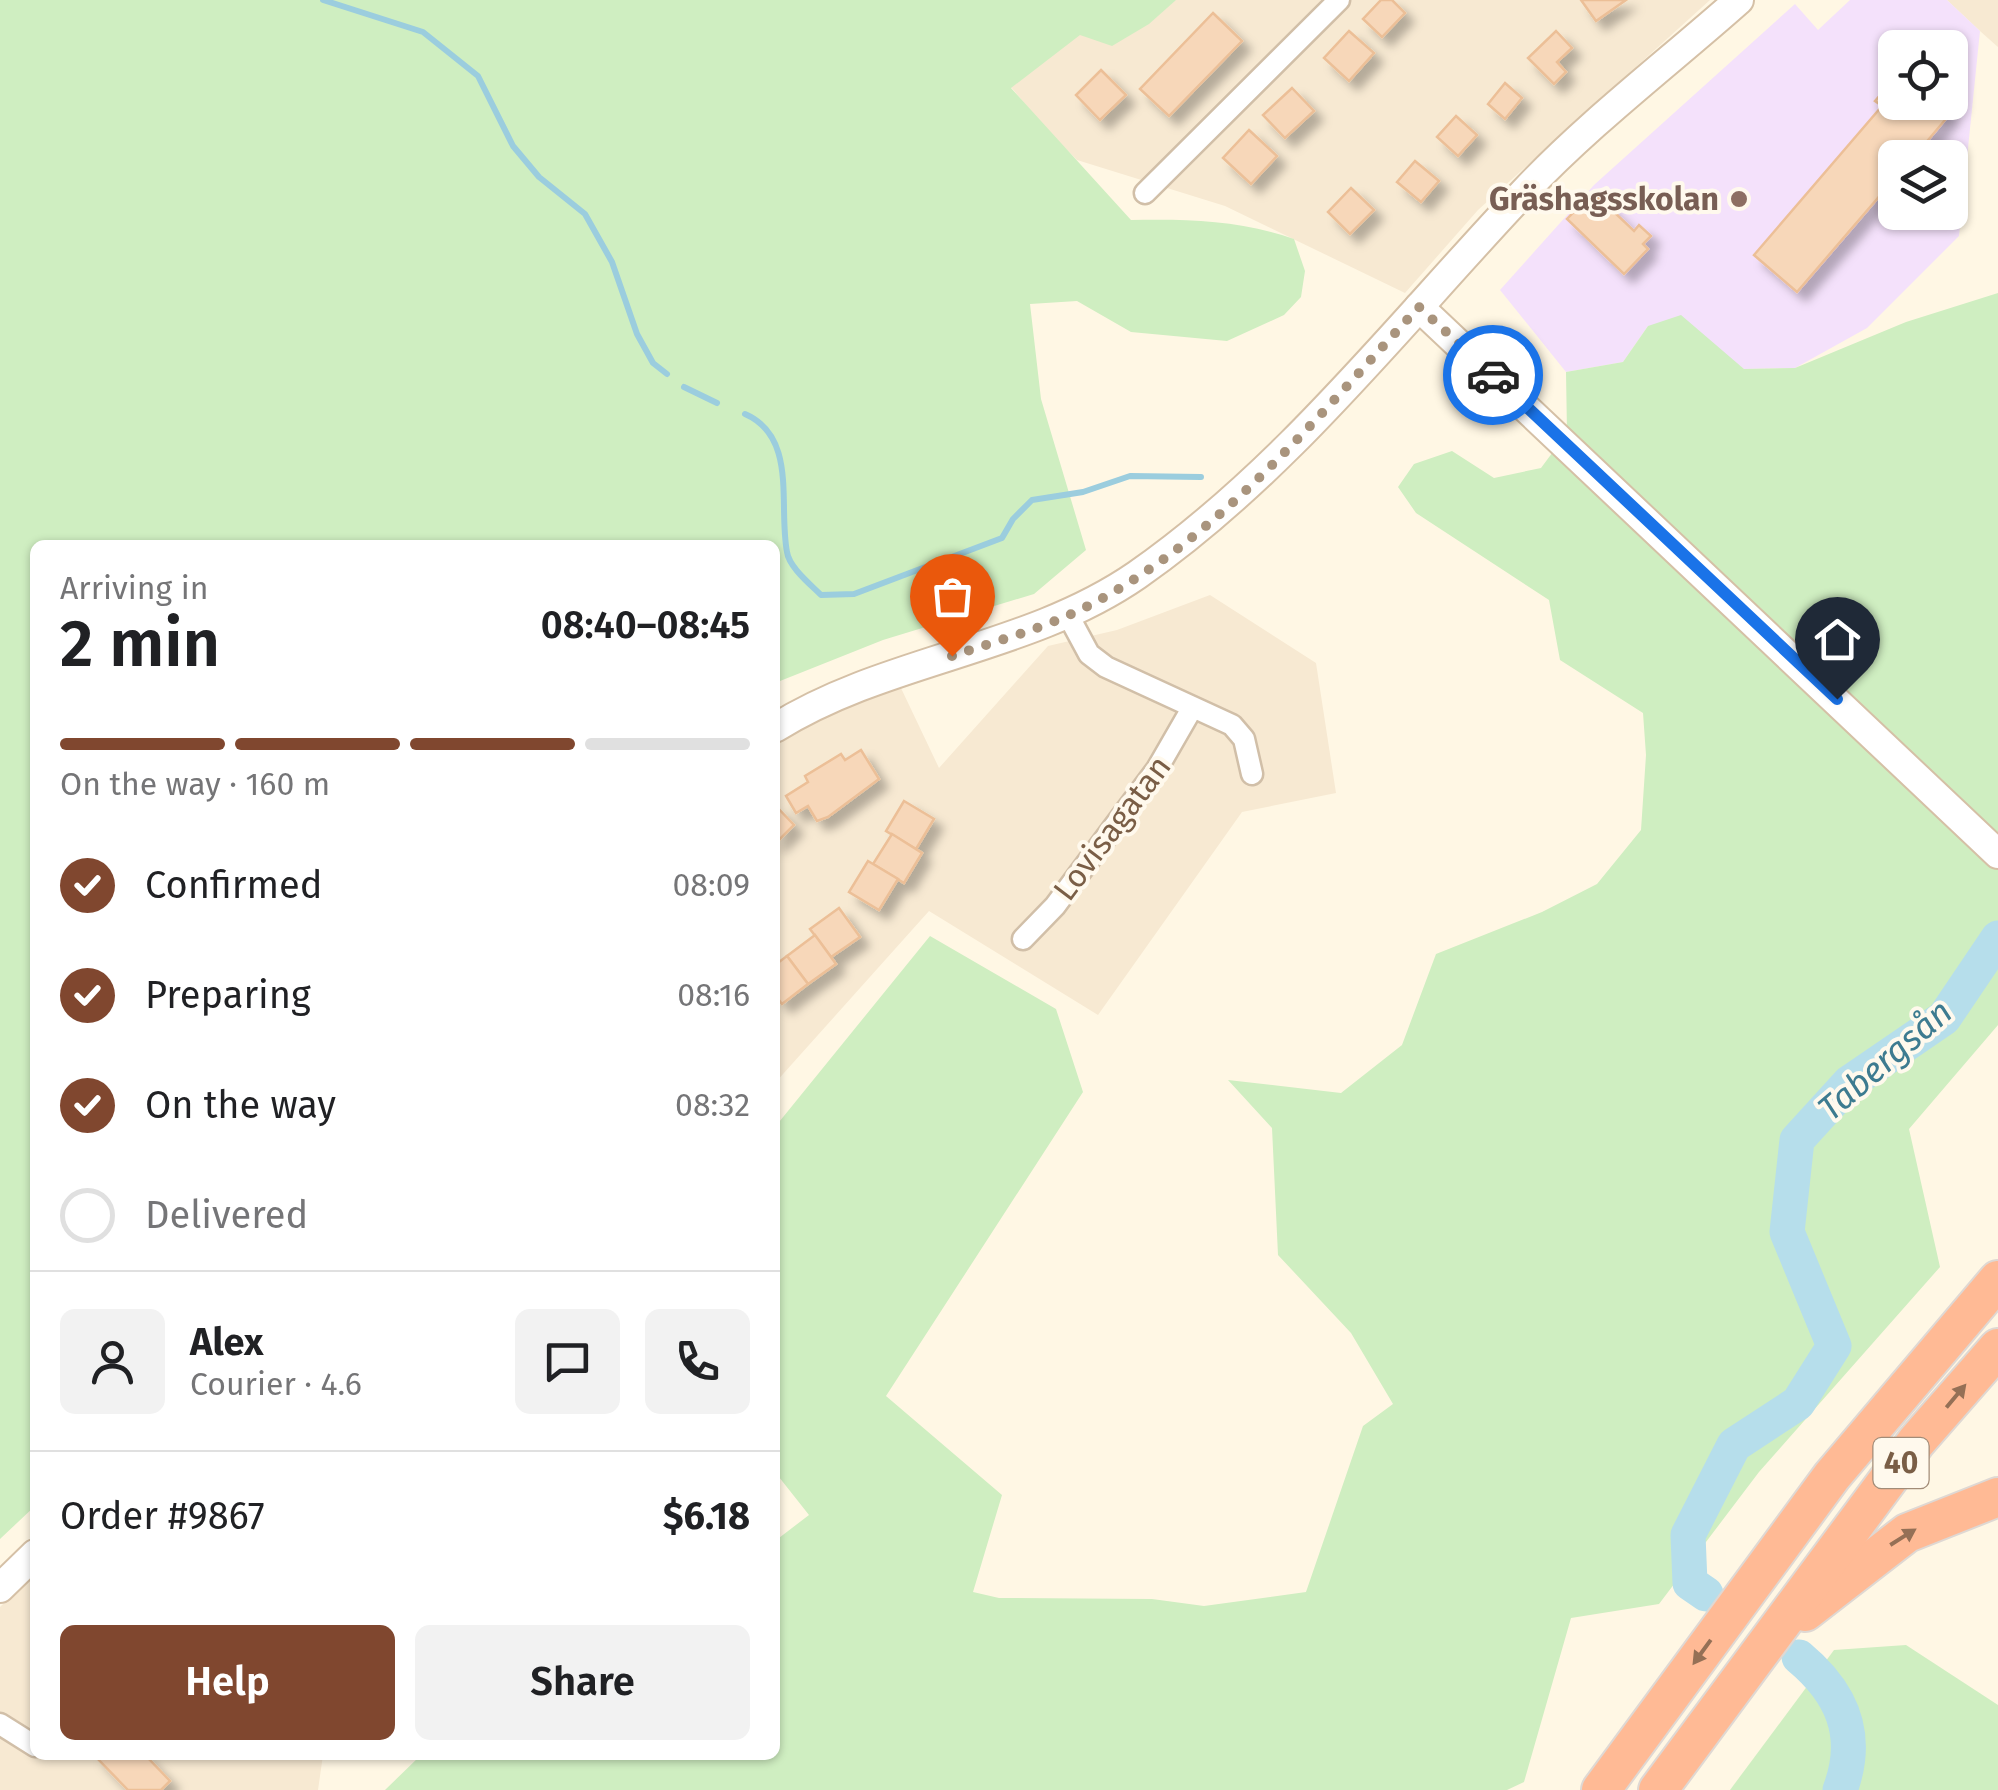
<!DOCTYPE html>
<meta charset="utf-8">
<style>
:root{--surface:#fff;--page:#f2f2f2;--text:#202124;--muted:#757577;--line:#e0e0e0;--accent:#80472f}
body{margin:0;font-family:"Fira Sans",sans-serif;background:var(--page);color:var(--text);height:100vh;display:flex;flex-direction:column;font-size:38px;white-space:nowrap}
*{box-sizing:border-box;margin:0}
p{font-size:32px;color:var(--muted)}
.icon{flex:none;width:55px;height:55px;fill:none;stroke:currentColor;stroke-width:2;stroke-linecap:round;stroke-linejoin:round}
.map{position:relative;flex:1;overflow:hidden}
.panel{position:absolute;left:30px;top:540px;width:750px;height:1220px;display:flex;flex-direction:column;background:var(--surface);border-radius:15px;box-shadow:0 2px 8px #0004}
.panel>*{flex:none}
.tools{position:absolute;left:1878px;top:30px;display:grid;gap:20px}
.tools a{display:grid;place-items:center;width:90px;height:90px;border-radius:15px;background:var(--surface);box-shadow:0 2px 8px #0004;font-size:50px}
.pin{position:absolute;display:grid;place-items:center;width:85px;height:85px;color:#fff;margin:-102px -42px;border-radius:50% 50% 50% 0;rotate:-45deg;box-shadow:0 0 10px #0007}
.pin .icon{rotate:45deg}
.courier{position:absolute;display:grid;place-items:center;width:100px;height:100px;margin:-50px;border:8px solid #1a73e8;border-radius:50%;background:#fff;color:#222;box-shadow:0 2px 12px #0007}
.overview em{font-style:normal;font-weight:600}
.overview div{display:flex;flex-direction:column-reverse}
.overview{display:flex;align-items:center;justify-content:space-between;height:170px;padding:0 30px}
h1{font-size:65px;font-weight:600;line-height:75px}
.bar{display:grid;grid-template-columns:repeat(4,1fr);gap:15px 10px;align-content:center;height:120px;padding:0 30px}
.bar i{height:12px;border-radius:8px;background:var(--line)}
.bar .selected{background:var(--accent)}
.bar p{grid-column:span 4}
.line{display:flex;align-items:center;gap:25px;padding:0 30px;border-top:2px solid var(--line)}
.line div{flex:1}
.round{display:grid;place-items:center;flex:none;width:105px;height:105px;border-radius:15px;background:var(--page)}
ol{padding:0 30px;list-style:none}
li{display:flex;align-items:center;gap:30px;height:110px}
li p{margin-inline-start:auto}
li .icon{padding:10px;border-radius:50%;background:var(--accent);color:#fff;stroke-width:4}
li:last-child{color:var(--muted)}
li i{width:55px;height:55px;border:5px solid var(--line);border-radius:50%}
.button{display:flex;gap:20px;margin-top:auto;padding:20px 30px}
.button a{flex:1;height:115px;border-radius:15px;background:var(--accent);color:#fff;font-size:40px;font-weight:600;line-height:115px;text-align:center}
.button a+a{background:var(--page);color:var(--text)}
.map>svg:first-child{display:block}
</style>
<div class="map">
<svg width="1998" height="1790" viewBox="0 0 1998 1790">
<defs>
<filter id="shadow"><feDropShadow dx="9" dy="9" stdDeviation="5" flood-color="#0004"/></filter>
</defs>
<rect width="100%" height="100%" fill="#fff7e4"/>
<g fill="#f7e9d2">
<polygon points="1119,0 1710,0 1478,210 1405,293 1225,206 1077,160 1044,127 1011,87"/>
<polygon points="1947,0 1998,0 1998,47 1980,31"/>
<polygon points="1210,595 1316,663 1336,793 1242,812 1098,1015 929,911 775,1083 775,743 870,693 900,686 939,768 1048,646 1117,630"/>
<polygon points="35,1573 35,1755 323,1755 318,1790 0,1790 0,1607"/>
</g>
<path fill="#f4e1fb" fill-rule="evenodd" d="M1850,0H1947L1980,31L1959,236L1867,328L1795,368L1744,369L1730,359L1648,326L1623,362L1566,372L1500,290L1594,185L1795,4L1818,30ZM1895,48H1950V102H1895ZM1895,158H1950V212H1895Z"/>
<g fill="#cfeec1">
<path d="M0,0H1176L1149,24L1112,46L1080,35L1011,88L1131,220C1189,219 1239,220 1294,239L1305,271L1301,297L1284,315L1227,341L1131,332L1077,301L1030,304L1041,399L1086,550L1034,594L883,640L775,683V545H35V1506L0,1539Z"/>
<polygon points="1998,293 1998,1025 1909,1129 1940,1267 1759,1472 1659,1604 1571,1618 1524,1782 1507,1790 385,1790 421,1755 775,1755 775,1541 809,1515 775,1472 775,1127 930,936 1056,1009 1083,1092 886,1396 1002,1495 973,1592 999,1598 1152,1599 1204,1606 1306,1592 1363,1426 1393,1404 1351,1333 1278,1255 1272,1128 1228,1080 1341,1093 1402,1045 1436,954 1542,912 1597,884 1641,830 1646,755 1643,713 1560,660 1549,600 1416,513 1398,487 1414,464 1452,451 1494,478 1541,468 1567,433 1566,372 1623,362 1648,326 1681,315 1744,369 1795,368 1906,322"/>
<polygon points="1906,1645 1998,1705 1998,1790 1730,1790 1834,1650"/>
</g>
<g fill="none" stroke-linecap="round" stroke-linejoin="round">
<g stroke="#9bcdde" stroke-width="6">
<polyline points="323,0 423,32 478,76 513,146 539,177 585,214 612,262 637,334 653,363 667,374"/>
<polyline points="684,387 717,403"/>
<path d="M745,414C798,437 778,506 787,552C789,567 810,584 821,595L854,594L1002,538L1013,519L1032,500L1083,492L1130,476L1201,477"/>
</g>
<g stroke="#b6deeb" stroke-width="35">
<polyline points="1706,1594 1690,1583 1688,1535 1734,1445 1798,1403 1834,1346 1787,1232 1797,1140 1849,1083 1944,1018 1998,938"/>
<path d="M1799,1657C1841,1692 1861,1734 1840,1790"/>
</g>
</g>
<g fill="#f7d7b9" stroke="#ecbf97" stroke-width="2.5" filter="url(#shadow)">
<polygon points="1381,0 1392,0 1405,13 1382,37 1363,19"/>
<polygon points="1581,0 1626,0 1596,21"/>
<polygon points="1213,13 1242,41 1169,116 1140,89"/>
<polygon points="1349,31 1374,53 1349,81 1324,58"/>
<polygon points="1556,31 1572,48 1557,62 1566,72 1554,84 1528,58"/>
<polygon points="1101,70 1126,95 1100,120 1076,95"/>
<polygon points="1895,78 1895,102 1936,102 1950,114 1913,158 1895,158 1895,178 1797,292 1754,255 1882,106 1875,101"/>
<polygon points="1505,83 1522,98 1505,119 1488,104"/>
<polygon points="1292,88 1314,111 1285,138 1263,115"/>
<polygon points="1456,116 1477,135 1458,156 1437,137"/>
<polygon points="1249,130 1277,156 1251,184 1223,158"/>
<polygon points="1415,161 1439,181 1421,202 1397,182"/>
<polygon points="1351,188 1374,210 1350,234 1328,212"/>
<polygon points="1593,192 1634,231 1639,225 1651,236 1643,244 1648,249 1624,274 1567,219"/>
<polygon points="861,750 879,779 828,817 817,821 808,806 796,813 786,796 808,782 805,776 841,754 845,760"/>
<polygon points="904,801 934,819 916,849 886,831"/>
<polygon points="775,805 794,825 775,844"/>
<polygon points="892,834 922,853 904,883 873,864"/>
<polygon points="868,861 898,879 879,910 849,892"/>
<polygon points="839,908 860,937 831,957 810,929"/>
<polygon points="815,935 836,964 808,984 787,956"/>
<polygon points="787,956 808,984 782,1004 775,995 775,965"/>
<polygon points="94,1755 145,1755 170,1781 161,1790 128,1790"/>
</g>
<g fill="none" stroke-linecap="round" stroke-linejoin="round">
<g stroke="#d1bfa8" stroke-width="25">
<g id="street">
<polyline points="1145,193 1339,0"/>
<polyline points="1068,615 1089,654 1106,667 1232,725 1244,739 1252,774"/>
<polyline points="1023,939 1055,906 1157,769 1191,710"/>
<polyline points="0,1724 35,1746"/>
</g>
</g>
<g stroke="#d5c0a6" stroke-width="32">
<g id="secondary">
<polyline points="1419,307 1998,854"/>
<path d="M775,728C887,658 1027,651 1137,575C1286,471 1400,323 1524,192C1589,123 1668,63 1739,0"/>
<polyline points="0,1588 35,1554"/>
</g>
</g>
<g stroke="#dfd8d3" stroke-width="42">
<g id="highway">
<polyline points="1805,1612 1907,1533 1998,1497"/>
<polyline points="1601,1790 1832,1476 1998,1280"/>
<polyline points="1658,1790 1916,1442 1998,1348"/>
</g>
</g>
<use href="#street" stroke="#fff" stroke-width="20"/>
<use href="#secondary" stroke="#fff" stroke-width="28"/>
<use href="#highway" stroke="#ffba95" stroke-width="38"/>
</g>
<defs><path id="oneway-solid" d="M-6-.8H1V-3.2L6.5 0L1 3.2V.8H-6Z" transform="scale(2.5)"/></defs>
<g fill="#957056">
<use href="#oneway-solid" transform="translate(1956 1396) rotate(-50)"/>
<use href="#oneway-solid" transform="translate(1903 1537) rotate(-32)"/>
<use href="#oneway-solid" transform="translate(1702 1652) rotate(126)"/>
</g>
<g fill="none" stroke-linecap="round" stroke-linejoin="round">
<path stroke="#a9947d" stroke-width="10" stroke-dasharray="0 18" d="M952,656C990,643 1031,632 1067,616C1209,552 1316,418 1419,307L1493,375"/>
<polyline stroke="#1a73e8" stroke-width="12" points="1493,375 1837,699"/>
</g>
<circle fill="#8d6e63" stroke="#fff9ed" stroke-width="4" cx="1739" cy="199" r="10"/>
<g text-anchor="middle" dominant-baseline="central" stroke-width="8" stroke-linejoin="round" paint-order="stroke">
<rect fill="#fff9ed" stroke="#a28c78" stroke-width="2.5" x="1873.5" y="1438" width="55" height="50" rx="8"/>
<g font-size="30" font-weight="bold" fill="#7a5e46">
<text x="1901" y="1463">40</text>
</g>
<g font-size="32" font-weight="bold" fill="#785e54" stroke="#fff9ed" text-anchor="end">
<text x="1719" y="199">Gräshagsskolan</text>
</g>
<g font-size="32" fill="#7a5e46" stroke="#fff9ed">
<text transform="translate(1112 828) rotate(-53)">Lovisagatan</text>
</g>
<g font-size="35" font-style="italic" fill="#3d7b90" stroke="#fff9ed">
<text transform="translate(1885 1060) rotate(-41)">Tabergsån</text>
</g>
</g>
</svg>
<div class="tools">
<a><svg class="icon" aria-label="locate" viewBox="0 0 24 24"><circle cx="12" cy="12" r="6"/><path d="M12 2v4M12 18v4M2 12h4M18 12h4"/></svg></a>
<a><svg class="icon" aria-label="layers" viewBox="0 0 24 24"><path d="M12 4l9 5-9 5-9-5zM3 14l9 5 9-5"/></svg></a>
</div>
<div class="pin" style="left:952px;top:656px;background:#ea580c"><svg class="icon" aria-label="bag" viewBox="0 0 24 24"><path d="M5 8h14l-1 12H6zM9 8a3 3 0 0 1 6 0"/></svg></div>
<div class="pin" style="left:1837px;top:699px;background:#1f2937"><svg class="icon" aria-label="home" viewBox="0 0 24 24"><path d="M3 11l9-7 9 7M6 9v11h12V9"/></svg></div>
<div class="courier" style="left:1493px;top:375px"><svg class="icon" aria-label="car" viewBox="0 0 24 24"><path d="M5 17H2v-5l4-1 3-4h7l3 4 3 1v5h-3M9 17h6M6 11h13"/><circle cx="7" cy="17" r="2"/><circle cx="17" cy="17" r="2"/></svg></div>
<section class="panel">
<div class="overview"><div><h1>2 min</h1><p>Arriving in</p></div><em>08:40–08:45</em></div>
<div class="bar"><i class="selected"></i><i class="selected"></i><i class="selected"></i><i></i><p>On the way · 160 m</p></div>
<ol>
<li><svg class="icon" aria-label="check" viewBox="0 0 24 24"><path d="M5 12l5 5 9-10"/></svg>Confirmed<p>08:09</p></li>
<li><svg class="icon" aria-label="check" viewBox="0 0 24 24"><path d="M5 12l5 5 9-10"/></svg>Preparing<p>08:16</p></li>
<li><svg class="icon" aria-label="check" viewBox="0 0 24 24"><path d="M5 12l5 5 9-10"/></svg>On the way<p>08:32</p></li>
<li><i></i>Delivered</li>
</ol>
<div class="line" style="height:180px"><a class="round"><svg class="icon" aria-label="person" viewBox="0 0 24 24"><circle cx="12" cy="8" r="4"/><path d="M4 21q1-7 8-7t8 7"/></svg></a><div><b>Alex</b><p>Courier · 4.6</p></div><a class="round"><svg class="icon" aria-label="chat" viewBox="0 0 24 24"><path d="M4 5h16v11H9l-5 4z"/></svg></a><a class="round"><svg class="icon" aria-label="phone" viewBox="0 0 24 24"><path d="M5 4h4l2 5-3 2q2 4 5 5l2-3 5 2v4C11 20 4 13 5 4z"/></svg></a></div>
<div class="line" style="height:130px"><div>Order #9867</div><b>$6.18</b></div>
<div class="button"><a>Help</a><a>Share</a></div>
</section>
</div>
